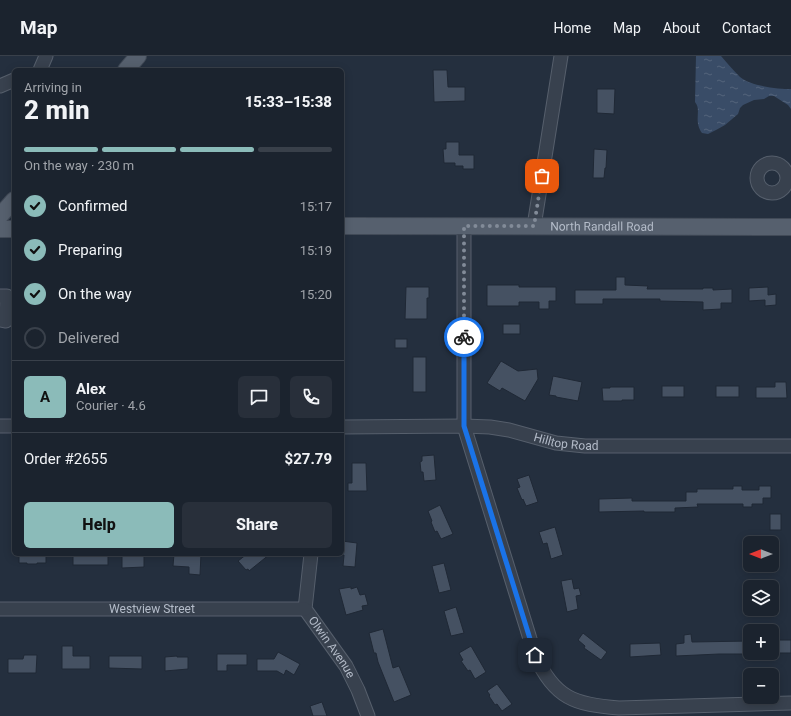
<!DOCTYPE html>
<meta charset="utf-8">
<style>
:root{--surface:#1b232e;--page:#282f3a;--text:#f1f3f6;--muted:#a0a4aa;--line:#39404a;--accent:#8bbbb9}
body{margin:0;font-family:Roboto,sans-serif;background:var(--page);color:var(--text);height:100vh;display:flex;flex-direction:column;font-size:15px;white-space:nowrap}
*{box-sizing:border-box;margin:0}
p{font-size:13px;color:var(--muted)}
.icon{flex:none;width:22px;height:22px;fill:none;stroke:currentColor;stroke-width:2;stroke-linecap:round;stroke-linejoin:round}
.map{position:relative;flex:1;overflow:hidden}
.details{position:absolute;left:12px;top:12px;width:332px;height:488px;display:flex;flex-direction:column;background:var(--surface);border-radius:6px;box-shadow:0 2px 10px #0003,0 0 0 1px var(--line)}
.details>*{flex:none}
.needle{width:26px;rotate:270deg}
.buttons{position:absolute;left:743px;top:480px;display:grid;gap:8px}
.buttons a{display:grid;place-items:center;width:36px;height:36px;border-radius:6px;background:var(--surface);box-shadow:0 2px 10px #0003,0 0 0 1px var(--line);font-size:20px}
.pin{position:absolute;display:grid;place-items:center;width:34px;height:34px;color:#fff;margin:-17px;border-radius:8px;box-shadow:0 2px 6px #0006}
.courier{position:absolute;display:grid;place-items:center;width:40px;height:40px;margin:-20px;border:3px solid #1a73e8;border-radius:50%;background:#fff;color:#222;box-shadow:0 1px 5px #0007}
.headline em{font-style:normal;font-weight:800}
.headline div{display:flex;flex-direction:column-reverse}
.headline{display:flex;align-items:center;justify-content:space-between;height:68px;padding:0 12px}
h1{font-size:26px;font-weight:800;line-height:30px}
.bar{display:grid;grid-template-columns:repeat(4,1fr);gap:6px 4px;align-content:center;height:48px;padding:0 12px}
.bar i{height:5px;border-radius:3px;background:var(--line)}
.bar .current{background:var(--accent)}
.bar p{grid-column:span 4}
.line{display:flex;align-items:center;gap:10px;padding:0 12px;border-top:1px solid var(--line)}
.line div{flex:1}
.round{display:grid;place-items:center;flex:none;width:42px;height:42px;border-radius:6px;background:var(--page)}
ol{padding:0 12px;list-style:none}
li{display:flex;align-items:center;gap:12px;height:44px}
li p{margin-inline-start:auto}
li .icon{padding:4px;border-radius:50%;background:var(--accent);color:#111;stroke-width:4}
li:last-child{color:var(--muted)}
li i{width:22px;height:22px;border:2px solid var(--line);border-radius:50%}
.primary-button{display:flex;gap:8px;margin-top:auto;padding:8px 12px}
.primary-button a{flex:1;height:46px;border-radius:6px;background:var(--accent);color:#111;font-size:16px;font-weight:800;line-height:46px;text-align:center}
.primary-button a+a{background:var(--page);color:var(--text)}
header{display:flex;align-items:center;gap:24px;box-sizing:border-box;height:56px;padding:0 20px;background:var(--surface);border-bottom:1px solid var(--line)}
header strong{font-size:19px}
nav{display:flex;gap:22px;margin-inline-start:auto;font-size:14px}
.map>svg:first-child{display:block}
</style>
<header>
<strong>Map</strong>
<nav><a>Home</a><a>Map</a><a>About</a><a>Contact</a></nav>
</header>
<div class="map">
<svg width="791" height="660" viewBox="0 0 791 660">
<defs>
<pattern id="water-ripples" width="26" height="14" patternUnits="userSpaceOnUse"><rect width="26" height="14" fill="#394c67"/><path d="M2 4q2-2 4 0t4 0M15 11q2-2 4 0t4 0" fill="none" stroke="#53647b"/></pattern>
</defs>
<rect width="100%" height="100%" fill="#242f3e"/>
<path fill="url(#water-ripples)" d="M696,0H721C727,7 733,14 740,21C750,30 778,33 791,33V53L788,49L777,42L774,40H769L764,43L754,44L743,49L740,52L738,58L725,69L716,74L708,78L702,77C693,65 702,54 695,46Z"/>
<g fill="#455162" stroke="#1f2835">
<polygon points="433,14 447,14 448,31 465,31 465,45 434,46"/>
<polygon points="597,33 615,33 614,58 597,57"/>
<polygon points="446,86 459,86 459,99 474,99 474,113 463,113 463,110 455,110 455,107 444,107 443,93 446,93"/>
<polygon points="594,93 607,94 606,112 605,112 604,122 593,122"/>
<polygon points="616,221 625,221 625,229 648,230 647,233 703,233 703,232 713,232 713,234 732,233 732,247 721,247 721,253 703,254 703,246 660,245 660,243 603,243 603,248 575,248 575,234 616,234"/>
<polygon points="487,229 519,229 519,231 556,231 556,245 549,245 549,253 539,253 539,246 519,246 519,250 487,250"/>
<polygon points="406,231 429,231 429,242 427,242 427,263 405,263"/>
<polygon points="768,231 768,239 776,238 776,249 765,250 765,244 749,245 749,232"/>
<rect x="503" y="268" width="17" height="10"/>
<rect x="395" y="283" width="12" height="9"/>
<rect x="413" y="301" width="13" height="35"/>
<polygon points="501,305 518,315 537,313 538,323 525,345 502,332 500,335 487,327"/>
<polygon points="553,320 582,326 578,345 556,341 556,340 549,339"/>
<polygon points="775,326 786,326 787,342 756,342 756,331 775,331"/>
<rect x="662" y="330" width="22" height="11"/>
<rect x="716" y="330" width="23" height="11"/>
<polygon points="610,331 634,331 634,344 622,344 622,345 603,345 602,332 610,332"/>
<polygon points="434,399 436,424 424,425 423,416 421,416 420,406 422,405 422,400"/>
<polygon points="352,407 366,407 367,435 348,435 348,427 352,427"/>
<polygon points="529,419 538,446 526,450 523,443 522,444 517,432 520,431 517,423"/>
<polygon points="733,430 742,430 742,434 759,434 759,430 771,430 771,442 763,442 763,448 752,448 752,451 743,451 743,448 697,448 698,451 675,452 675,456 644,456 644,455 599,456 599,443 632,442 632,445 686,445 686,436 697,436 697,433 733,433"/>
<polygon points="440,449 453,478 441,483 437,475 435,476 431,466 432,465 428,455"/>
<rect x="770" y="458" width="11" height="16"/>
<polygon points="555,471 563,499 551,503 547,487 543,488 539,476"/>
<polygon points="342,485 357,487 355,511 343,510 344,499 342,499"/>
<polygon points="19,498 46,498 46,507 37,507 37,508 27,508 27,507 19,507"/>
<rect x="73" y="498" width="35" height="11"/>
<polygon points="174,498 201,498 200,519 189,518 189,511 173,510"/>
<polygon points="247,498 270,498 249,515 248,513 246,514 238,505"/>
<polygon points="122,499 144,499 144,511 122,512"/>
<polygon points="444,507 451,534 439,537 432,510"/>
<polygon points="572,523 574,533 579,532 581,539 576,540 578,553 567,556 561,525"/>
<polygon points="351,531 351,533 357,531 360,539 365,538 368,549 362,550 363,554 346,559 339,533"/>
<polygon points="456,551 464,577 451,580 444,555"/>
<polygon points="383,573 393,612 399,610 411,639 394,646 378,606 376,597 374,597 369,577"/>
<polygon points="583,577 607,596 601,604 584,592 585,590 578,584"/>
<polygon points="691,578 692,586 750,585 750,598 719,598 676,600 676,588 684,587 684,579"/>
<rect x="772" y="584" width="19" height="13"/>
<polygon points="660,587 661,599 630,601 630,588"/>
<polygon points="62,590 73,590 73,600 90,600 90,613 62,613"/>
<polygon points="471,590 486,616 475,623 470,614 468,615 461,605 463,604 459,597"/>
<polygon points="278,596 300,608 294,619 286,614 284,619 277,615 257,615 257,603 274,603"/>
<polygon points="217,598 247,598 247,609 227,609 227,615 217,615"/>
<polygon points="24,599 37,599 36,617 8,617 8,603 23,603"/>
<polygon points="109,600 142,600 142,613 109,612"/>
<polygon points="177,600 177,601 188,601 188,613 165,615 165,601"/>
<polygon points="497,628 512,648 502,655 497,648 495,649 489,640 490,639 487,635"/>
<polygon points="322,646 327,660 313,660 310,650"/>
</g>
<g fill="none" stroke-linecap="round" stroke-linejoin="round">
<g stroke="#565f6c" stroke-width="15">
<g id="minor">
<polyline points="40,14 46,0"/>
<polyline points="0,30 14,24"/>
<circle cx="772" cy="122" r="15"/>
<path d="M464,170V370L535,599C554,642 575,649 619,652L791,647"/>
<polyline points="534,170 561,0"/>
<polyline points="0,240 7,240 6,265 0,264"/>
<polyline points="0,370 14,370"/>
<path id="s1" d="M342,371L464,370L490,371L509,374L556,387L585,390H791"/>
<path id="s2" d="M311,498L305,553L346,610L358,634L368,660"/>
<path id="s3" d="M0,553H305"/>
</g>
</g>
<g stroke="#414a57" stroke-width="18">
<g id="major">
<polyline points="126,14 138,0"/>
<polyline points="0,160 14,144"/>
<path id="s4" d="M342,170L791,171"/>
<polyline points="0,173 14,173"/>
</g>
</g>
<use href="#minor" stroke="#38414e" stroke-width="13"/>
<use href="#major" stroke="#56606e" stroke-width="16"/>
</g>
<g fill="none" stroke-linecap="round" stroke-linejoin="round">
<polyline stroke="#828b98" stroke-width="4" stroke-dasharray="0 7.2" points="464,281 464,170 534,170 542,120"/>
<polyline stroke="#1a73e8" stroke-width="5" points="464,281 464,370 535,599"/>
</g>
<g text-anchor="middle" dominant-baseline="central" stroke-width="3" stroke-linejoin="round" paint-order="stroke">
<g font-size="12" fill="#b4bcc9" stroke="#1d2633">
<text stroke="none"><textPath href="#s4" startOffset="260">North Randall Road</textPath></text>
<text stroke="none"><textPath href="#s1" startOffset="226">Hilltop Road</textPath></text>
<text stroke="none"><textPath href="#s3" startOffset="152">Westview Street</textPath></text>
<text stroke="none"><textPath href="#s2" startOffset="102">Olwin Avenue</textPath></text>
</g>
</g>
</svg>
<div class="buttons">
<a><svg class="needle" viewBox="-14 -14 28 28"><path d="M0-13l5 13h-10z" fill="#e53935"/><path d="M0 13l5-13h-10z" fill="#a0a4aa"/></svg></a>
<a><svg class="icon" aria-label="layers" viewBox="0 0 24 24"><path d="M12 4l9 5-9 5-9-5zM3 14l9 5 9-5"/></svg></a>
<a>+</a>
<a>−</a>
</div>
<div class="pin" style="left:542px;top:120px;background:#ea580c"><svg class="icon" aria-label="bag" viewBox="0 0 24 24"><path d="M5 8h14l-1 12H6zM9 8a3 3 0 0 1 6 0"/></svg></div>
<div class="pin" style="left:535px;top:599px;background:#1f2937"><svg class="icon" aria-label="home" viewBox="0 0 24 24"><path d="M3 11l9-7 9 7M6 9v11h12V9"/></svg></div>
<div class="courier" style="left:464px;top:281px"><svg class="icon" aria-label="bike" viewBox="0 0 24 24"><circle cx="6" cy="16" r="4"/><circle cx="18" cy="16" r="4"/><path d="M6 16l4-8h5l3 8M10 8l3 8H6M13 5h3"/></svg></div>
<section class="details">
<div class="headline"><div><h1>2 min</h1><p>Arriving in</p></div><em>15:33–15:38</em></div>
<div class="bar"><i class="current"></i><i class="current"></i><i class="current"></i><i></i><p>On the way · 230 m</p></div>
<ol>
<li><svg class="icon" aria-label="check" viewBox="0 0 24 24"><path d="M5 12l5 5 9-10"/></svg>Confirmed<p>15:17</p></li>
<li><svg class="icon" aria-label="check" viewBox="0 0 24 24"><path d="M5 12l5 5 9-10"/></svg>Preparing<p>15:19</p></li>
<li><svg class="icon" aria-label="check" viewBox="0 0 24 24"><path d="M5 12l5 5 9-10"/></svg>On the way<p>15:20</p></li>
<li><i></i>Delivered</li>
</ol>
<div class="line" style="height:72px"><b class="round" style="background:var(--accent);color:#111">A</b><div><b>Alex</b><p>Courier · 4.6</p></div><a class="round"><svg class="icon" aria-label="chat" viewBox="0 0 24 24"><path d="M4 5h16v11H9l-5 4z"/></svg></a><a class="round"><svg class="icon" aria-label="phone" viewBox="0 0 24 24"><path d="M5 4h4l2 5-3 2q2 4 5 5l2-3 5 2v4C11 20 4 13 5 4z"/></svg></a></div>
<div class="line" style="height:52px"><div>Order #2655</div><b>$27.79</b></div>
<div class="primary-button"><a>Help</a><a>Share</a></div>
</section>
</div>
